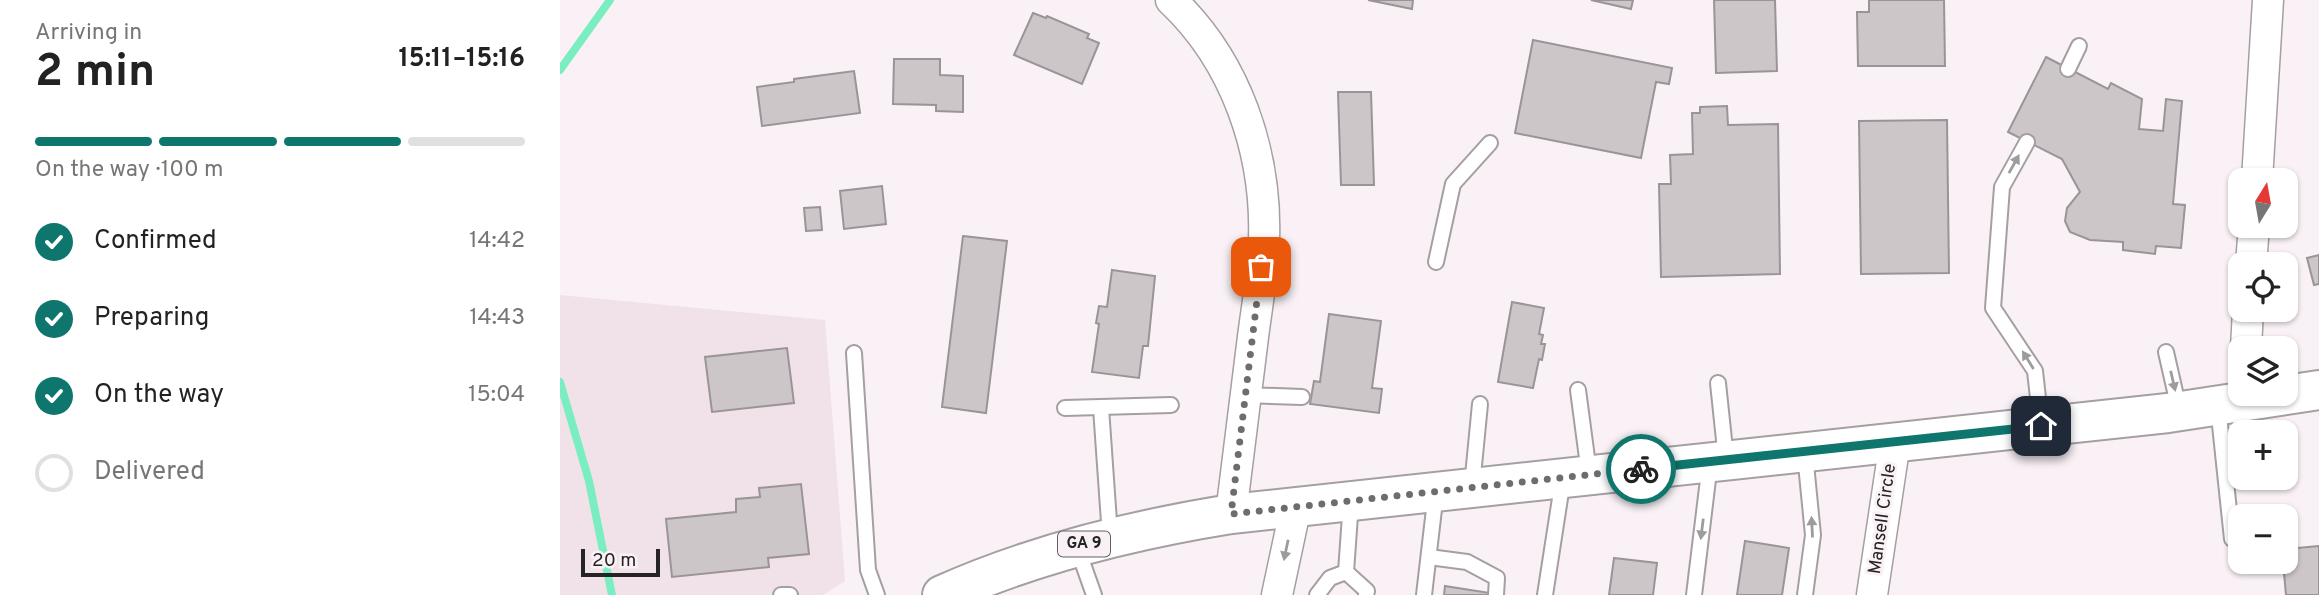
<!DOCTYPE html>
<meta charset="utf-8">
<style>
:root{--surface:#fff;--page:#f2f2f2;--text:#222;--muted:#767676;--line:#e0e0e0;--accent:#0f766e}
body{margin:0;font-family:Overpass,sans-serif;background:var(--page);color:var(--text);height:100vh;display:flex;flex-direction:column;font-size:26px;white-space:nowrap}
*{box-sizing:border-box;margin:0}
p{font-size:23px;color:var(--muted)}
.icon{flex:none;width:38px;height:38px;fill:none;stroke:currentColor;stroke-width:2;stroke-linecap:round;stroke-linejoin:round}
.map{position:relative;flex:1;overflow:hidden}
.details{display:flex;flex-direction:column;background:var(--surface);width:560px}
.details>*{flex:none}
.needle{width:46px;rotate:11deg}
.controls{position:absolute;left:1668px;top:168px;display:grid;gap:14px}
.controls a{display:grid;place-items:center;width:70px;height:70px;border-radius:14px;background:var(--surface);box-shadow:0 2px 5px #0004;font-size:35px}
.scale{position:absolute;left:21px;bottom:18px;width:79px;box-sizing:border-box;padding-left:7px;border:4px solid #262324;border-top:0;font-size:19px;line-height:24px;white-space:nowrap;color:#262324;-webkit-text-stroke:5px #f9f1f5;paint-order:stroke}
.pin{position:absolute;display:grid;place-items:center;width:60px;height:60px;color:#fff;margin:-30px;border-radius:14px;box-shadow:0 4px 10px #0006}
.courier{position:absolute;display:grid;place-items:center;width:70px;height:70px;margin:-35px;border:5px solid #0f766e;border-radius:50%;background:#fff;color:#222;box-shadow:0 2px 9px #0007}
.summary em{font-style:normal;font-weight:700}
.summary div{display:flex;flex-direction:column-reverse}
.summary{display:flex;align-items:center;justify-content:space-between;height:119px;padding:0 35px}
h1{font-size:46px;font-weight:700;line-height:52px}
.bar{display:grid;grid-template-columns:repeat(4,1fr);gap:10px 7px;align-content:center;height:84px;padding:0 35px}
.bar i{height:9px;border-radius:5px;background:var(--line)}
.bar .active{background:var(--accent)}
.bar p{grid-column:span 4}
ol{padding:0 35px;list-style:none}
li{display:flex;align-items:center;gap:21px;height:77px}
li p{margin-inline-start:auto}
li .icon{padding:7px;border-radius:50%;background:var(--accent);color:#fff;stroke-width:4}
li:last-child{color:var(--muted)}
li i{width:38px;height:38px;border:4px solid var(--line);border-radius:50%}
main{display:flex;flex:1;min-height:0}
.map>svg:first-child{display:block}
</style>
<main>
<section class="details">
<div class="summary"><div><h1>2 min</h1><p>Arriving in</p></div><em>15:11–15:16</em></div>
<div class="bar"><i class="active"></i><i class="active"></i><i class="active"></i><i></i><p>On the way · 100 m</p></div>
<ol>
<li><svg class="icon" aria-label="check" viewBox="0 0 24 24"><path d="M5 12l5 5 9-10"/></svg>Confirmed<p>14:42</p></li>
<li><svg class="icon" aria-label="check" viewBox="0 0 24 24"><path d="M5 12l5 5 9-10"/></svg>Preparing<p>14:43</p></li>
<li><svg class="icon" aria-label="check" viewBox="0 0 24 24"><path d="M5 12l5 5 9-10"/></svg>On the way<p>15:04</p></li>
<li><i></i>Delivered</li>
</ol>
</section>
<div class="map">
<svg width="1759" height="595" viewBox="0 0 1759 595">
<rect width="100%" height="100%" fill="#f9f1f5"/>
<polygon fill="#f1e2ea" points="0,295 265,320 285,581 263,595 0,595"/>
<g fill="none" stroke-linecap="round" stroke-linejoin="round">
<g stroke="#7aeec0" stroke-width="8">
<polyline points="0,70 50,0"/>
<polyline points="0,382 29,481 52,595"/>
</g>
</g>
<g fill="#cdc6c9" stroke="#9a9497" stroke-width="2">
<polygon points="808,0 853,0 852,9"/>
<polygon points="1031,0 1073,0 1071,9"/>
<polygon points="1154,0 1215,0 1217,71 1156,73"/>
<polygon points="1309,0 1384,0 1385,66 1298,66 1297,12 1309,12"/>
<polygon points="473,13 486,18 487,16 529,34 527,38 539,43 522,84 454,55"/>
<polygon points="973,40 1112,68 1109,84 1096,82 1081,158 955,133"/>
<polygon points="1486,57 1548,89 1551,83 1582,99 1579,129 1603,131 1606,99 1622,101 1613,204 1625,205 1621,248 1596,246 1595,254 1563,250 1563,242 1530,240 1510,232 1505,221 1507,208 1520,192 1502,159 1448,132"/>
<polygon points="334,59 380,59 380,75 403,76 403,112 376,111 376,105 333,104"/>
<polygon points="294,71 300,113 202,126 197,87 234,82 234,79"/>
<polygon points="778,92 811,92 814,185 781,185"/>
<polygon points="1167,106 1168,125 1218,124 1220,274 1101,277 1099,184 1111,184 1110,155 1133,154 1132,113 1140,113 1140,107"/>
<polygon points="1387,120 1389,273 1301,274 1299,121"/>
<polygon points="322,186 326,224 284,229 280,191"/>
<polygon points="260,207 262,230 246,231 244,208"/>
<polygon points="403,236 447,241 426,413 382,407"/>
<polygon points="1759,255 1759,284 1754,285 1747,258"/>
<polygon points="552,270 595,276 588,346 583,346 579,378 532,372 539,324 536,323 539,306 547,307"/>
<polygon points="952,302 984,308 979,334 983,335 981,344 985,344 982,360 979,359 973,388 938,382"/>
<polygon points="769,314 821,321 812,388 822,389 819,413 750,404 754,381 760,382"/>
<polygon points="227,348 234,403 152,412 145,357"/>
<polygon points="241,484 249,554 208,558 209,567 112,577 106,519 176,512 176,499 200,497 199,488"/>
<polygon points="1185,541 1229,548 1222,595 1177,595"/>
<polygon points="1759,546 1759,595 1726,595 1723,562 1726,562 1726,549"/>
<polygon points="1054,558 1097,563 1093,595 1049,595"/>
<polygon points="885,586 930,593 930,595 884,595"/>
</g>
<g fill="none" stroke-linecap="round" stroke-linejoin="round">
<g stroke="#a59fa2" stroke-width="18">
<g id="lane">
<polyline points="1508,69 1519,46"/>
<polyline points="1467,142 1442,187 1433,308 1475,371 1481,425"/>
<polyline points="876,262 893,184 930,143"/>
<polyline points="1606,352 1619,409"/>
<polyline points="294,353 308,570 317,595"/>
<polyline points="1158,383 1166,459"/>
<polyline points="1018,390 1029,473"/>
<polyline points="685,395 742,397"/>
<polyline points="1658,406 1672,539"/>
<polyline points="505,408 611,405"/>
<polyline points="541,408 550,536"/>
<polyline points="1245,454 1253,535 1245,595"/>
<polyline points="912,486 920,404"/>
<polyline points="517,547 534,595"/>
<polyline points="869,557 907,562 937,578 936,595"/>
<polyline points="786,572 791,501"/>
<polyline points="786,572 807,591 806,595"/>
<polyline points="221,595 230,595"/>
<polyline points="757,595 770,578 786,572"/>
<polyline points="864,595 876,492"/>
<polyline points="985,595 1003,479"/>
<polyline points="1134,595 1150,463"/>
</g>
</g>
<g stroke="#a59fa2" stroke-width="33">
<g id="street">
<path d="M611,0C676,61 707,152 704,240C703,275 696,311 692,345C685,401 678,457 671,514"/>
<polyline points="1697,180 1708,0"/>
<polyline points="1691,264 1694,226"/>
<polyline points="1686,348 1688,310"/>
<polyline points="717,595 736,506"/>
<polyline points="1312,595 1335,442"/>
</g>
</g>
<g stroke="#a59fa2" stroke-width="42">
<path id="highway" d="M382,595C474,554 571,530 671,514L1608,413L1759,390"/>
</g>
<use href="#lane" stroke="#fff" stroke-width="14"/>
<use href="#street" stroke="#fff" stroke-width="30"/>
<use href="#highway" stroke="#fff" stroke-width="38"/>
</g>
<defs><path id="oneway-solid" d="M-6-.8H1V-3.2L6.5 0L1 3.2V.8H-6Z" transform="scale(1.75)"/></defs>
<g fill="#9d9c9c">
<use href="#oneway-solid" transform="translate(1454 164) rotate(-61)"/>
<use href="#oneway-solid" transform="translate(1468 360) rotate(-122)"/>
<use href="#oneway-solid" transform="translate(1613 381) rotate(77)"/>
<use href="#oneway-solid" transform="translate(1252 527) rotate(-93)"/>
<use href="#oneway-solid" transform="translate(1142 529) rotate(97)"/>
<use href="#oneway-solid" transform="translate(726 550) rotate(102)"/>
</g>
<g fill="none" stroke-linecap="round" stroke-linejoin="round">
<polyline stroke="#706b6d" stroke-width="7" stroke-dasharray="0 12.6" points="701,267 671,514 1081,469"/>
<polyline stroke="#0f766e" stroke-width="9" points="1081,469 1481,426"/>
</g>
<g text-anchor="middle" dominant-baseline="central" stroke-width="6" stroke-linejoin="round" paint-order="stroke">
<rect fill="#f9f1f5" stroke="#656163" stroke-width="2" x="498" y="531.5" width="52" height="25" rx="5"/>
<g font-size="16" font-weight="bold" fill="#262324">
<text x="524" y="544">GA 9</text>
</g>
<g font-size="18" fill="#262324" stroke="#f9f1f5">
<text transform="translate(1323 519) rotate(-82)">Mansell Circle</text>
</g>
</g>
</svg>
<div class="controls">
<a><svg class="needle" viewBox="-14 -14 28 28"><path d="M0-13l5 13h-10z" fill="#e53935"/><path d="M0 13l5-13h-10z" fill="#767676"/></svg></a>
<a><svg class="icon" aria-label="locate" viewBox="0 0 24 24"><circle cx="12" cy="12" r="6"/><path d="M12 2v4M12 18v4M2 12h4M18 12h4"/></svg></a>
<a><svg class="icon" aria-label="layers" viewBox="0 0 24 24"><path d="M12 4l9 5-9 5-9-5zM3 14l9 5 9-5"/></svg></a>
<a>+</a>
<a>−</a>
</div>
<div class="scale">20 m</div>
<div class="pin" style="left:701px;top:267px;background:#ea580c"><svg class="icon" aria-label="bag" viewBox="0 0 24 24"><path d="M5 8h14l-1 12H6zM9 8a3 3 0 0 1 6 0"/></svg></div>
<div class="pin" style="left:1481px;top:426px;background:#1f2937"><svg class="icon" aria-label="home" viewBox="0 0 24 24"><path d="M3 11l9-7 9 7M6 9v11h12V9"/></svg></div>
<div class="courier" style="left:1081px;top:469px"><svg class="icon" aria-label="bike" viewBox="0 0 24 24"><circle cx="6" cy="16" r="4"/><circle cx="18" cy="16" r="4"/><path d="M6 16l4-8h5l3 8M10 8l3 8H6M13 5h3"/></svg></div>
</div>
</main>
